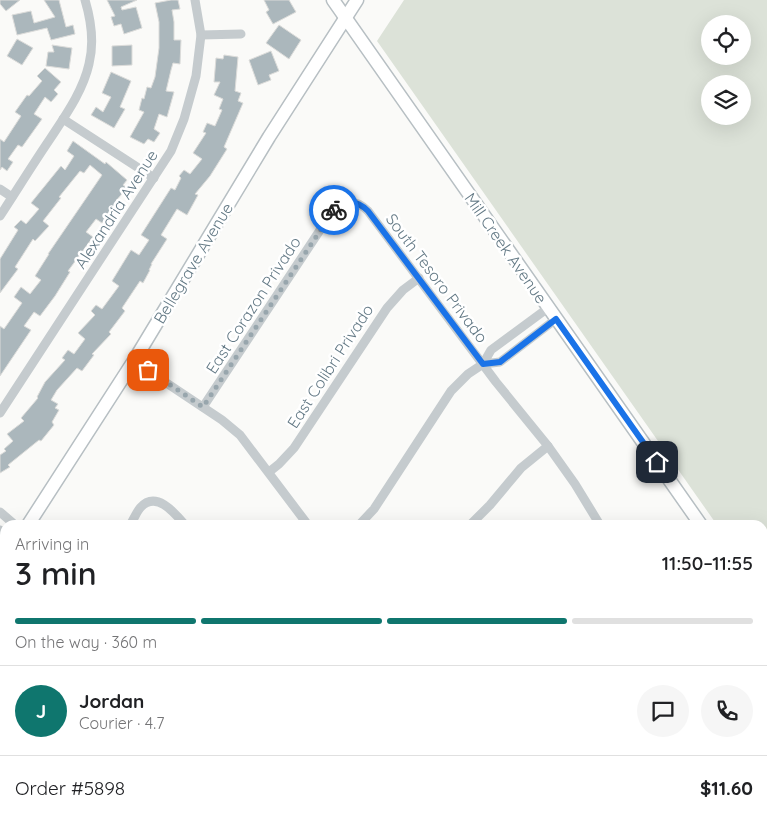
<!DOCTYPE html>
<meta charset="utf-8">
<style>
:root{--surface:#fff;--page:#f6f6f6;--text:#202124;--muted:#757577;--line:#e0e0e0;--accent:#0f766e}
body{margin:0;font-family:Quicksand,sans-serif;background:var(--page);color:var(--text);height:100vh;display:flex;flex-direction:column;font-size:19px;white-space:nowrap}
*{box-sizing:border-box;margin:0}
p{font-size:16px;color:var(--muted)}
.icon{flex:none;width:28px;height:28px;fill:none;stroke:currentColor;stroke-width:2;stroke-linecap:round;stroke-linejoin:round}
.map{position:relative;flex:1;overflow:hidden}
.drawer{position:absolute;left:0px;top:520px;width:768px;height:311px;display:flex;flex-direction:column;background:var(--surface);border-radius:15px 15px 0 0;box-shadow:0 5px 20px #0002}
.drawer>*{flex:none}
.buttons{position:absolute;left:701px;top:15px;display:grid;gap:10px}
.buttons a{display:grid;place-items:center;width:50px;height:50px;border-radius:50%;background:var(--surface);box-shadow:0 5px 20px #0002;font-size:25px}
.pin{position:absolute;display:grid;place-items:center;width:42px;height:42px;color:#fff;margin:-21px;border-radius:10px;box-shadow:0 2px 8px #0006}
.courier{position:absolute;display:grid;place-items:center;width:50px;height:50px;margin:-25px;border:4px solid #1a73e8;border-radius:50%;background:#fff;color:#222;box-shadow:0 1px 6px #0007}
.headline em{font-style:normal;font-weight:600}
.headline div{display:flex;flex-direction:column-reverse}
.headline{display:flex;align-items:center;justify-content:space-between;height:85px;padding:0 15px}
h1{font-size:32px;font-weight:600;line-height:38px}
.bar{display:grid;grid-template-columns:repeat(4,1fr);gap:8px 5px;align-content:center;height:60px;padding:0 15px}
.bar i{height:6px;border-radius:4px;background:var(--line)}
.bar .active{background:var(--accent)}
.bar p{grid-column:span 4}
.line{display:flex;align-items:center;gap:12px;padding:0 15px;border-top:1px solid var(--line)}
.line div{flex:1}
.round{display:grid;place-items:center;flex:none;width:52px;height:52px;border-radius:26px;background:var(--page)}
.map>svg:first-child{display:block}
</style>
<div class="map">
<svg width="767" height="831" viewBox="0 0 767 831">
<rect width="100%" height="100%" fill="#fafaf8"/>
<path fill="#dce2d8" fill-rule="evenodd" d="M404,0H767V537L763,541L762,525H717L377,41ZM710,24H742V56H710ZM710,84H742V116H710Z"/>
<g fill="#abb7bc" stroke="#dcdcda">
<polygon points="0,0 20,0 6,11 0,4"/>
<polygon points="44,0 59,0 66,27 73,25 75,34 51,40 47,28 17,35 12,15 31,11 34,23 55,17"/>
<polygon points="107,0 137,0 121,7 122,10 136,7 142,28 124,34 121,24 114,26 111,17 115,16"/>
<polygon points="171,0 178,0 180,9 172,10 174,22 174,40 181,40 180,64 173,63 171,70 166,91 174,92 167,117 159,114 154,129 160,133 154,142 148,139 144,144 130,137 144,112 139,110 142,98 144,99 147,87 151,88 155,77 159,48 159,22 155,3"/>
<polygon points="264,0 289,0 296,12 273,24 266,12 269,10"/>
<polygon points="279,25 301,40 289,59 266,43"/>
<polygon points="17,39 33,48 22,65 7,56"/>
<polygon points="52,45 72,48 69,69 46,66 48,52 54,52"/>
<polygon points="132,45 132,65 112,66 112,46"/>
<polygon points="271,51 279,71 269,75 271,80 258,85 249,60"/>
<polygon points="224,55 238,57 235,91 241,93 238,101 243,103 224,147 227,149 210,176 195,194 198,195 187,215 177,209 161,235 167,239 151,264 152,264 149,270 150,270 143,283 140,281 122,308 125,311 109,332 111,334 92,354 94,355 82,371 77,368 57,390 51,400 58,404 55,408 59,410 52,422 54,425 41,441 39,440 8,465 10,467 0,473 0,455 6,451 4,449 13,441 7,434 24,421 21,418 38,398 37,397 45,382 65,360 62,358 68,350 74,354 85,339 78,333 95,315 91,311 96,305 102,309 119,286 112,281 131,250 139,255 149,240 141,235 171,188 175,190 181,178 179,176 184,170 190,174 202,159 193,153 206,133 203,132 207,123 215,126 222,110 219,109 223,99 214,95 220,82 214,82 216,58 223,59"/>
<polygon points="45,68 61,82 54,90 58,94 51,102 45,97 34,114 42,119 22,147 18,145 8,159 13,162 7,171 2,167 0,170 0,139 4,142 21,116 15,112 27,95 29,96 42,81 37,76"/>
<polygon points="111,72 131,81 120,107 125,109 114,128 91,115 96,107 103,112 111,97 102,93"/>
<polygon points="73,141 105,164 106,162 127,180 123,185 127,188 115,202 116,203 102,223 96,219 86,232 93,237 68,271 70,272 55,296 40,316 34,312 24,326 31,330 0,376 0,326 4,329 22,303 14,297 21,287 30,294 41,280 35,276 49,254 48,254 102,175 90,165 84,173 80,171 59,197 61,198 43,221 49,226 35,241 33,239 15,267 18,269 0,293 0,259 18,230 14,227 21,220 26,224 39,209 31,203 61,166 65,170 74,156 67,151"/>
</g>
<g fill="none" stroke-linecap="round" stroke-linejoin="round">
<g stroke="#b7bfc3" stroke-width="15">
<g id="secondary">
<polyline points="333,0 701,525"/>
<polyline points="28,525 135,359 269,137 357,0"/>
<polyline points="0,569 5,562"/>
<polyline points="762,610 767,616"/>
<polyline points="378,831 381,826"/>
</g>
</g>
<g stroke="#c5cbce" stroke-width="9">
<polyline points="201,35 241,34"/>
<polyline points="63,119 154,178"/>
<polyline points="0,189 12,197"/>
<path d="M0,216C17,190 33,164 50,139C65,116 83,91 89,64C94,44 91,20 85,0"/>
<polyline points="548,308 491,350 483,364 500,362 556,319"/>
<polyline points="135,359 162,380 222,420 240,435 308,525"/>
<path d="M203,407L330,215C341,201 354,197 368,211L496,382L548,446L575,484L600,525"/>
<polyline points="0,413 171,151 184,119 196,76 201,35 195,0"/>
<polyline points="269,472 279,464 294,448 387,308 403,290 419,278"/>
<polyline points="0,512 15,525"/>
<path d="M130,525C134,519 136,513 140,508C156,490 174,512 185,525"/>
<polyline points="359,525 374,509 451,391 468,374 483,364"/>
<polyline points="470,525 490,505 521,468 548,446"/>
<polyline points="0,530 5,534"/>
<polyline points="0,716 5,708"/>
<polyline points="762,752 767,758"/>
<polyline points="162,826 166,831"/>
<polyline points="605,826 614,831"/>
<polyline points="37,831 40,826"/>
<polyline points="148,831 152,826"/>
<polyline points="286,831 288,826"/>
<polyline points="481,831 486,826"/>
<polyline points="656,831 659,826"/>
</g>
<use href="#secondary" stroke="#fff" stroke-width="12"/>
</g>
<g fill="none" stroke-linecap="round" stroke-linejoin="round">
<polyline stroke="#98a6ad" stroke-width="5" stroke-dasharray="0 9" points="148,370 203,407 334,210"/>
<path stroke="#1a73e8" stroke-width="6" d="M334,210C346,199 357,200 368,211L483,364L500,362L556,319L657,462"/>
</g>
<g text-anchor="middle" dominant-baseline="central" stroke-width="5" stroke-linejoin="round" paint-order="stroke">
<g font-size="16" fill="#637985" stroke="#fff">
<text transform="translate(116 209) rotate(-57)">Alexandria Avenue</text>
<text transform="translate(506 248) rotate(55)">Mill Creek Avenue</text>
<text transform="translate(193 263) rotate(-59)">Bellegrave Avenue</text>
<text transform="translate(437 278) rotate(53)">South Tesoro Privado</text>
<text transform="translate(253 305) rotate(-57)">East Corazon Privado</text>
<text transform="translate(330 366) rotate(-57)">East Colibri Privado</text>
</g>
</g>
</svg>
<div class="buttons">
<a><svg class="icon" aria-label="locate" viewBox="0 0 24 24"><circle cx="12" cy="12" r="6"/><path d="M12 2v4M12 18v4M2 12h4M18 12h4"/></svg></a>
<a><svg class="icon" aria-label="layers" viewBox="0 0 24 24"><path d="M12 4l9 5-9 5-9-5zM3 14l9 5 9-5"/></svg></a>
</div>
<div class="pin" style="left:148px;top:370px;background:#ea580c"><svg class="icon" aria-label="bag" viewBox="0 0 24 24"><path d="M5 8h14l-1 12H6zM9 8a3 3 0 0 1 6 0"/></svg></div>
<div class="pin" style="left:657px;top:462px;background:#1f2937"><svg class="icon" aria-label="home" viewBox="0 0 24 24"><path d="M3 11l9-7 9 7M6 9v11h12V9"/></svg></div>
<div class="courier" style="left:334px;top:210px"><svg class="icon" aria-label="bike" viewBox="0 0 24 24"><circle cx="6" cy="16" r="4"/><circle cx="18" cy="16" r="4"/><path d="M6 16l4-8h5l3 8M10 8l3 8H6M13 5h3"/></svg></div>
<section class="drawer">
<div class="headline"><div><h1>3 min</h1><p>Arriving in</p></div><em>11:50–11:55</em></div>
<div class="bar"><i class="active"></i><i class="active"></i><i class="active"></i><i></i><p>On the way · 360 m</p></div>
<div class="line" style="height:90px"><b class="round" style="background:var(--accent);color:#fff">J</b><div><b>Jordan</b><p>Courier · 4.7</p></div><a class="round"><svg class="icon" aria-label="chat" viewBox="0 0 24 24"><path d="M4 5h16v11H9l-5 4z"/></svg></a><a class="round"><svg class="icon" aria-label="phone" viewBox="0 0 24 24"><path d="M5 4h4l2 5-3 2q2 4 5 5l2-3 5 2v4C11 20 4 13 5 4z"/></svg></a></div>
<div class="line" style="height:65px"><div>Order #5898</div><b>$11.60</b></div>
</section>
</div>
